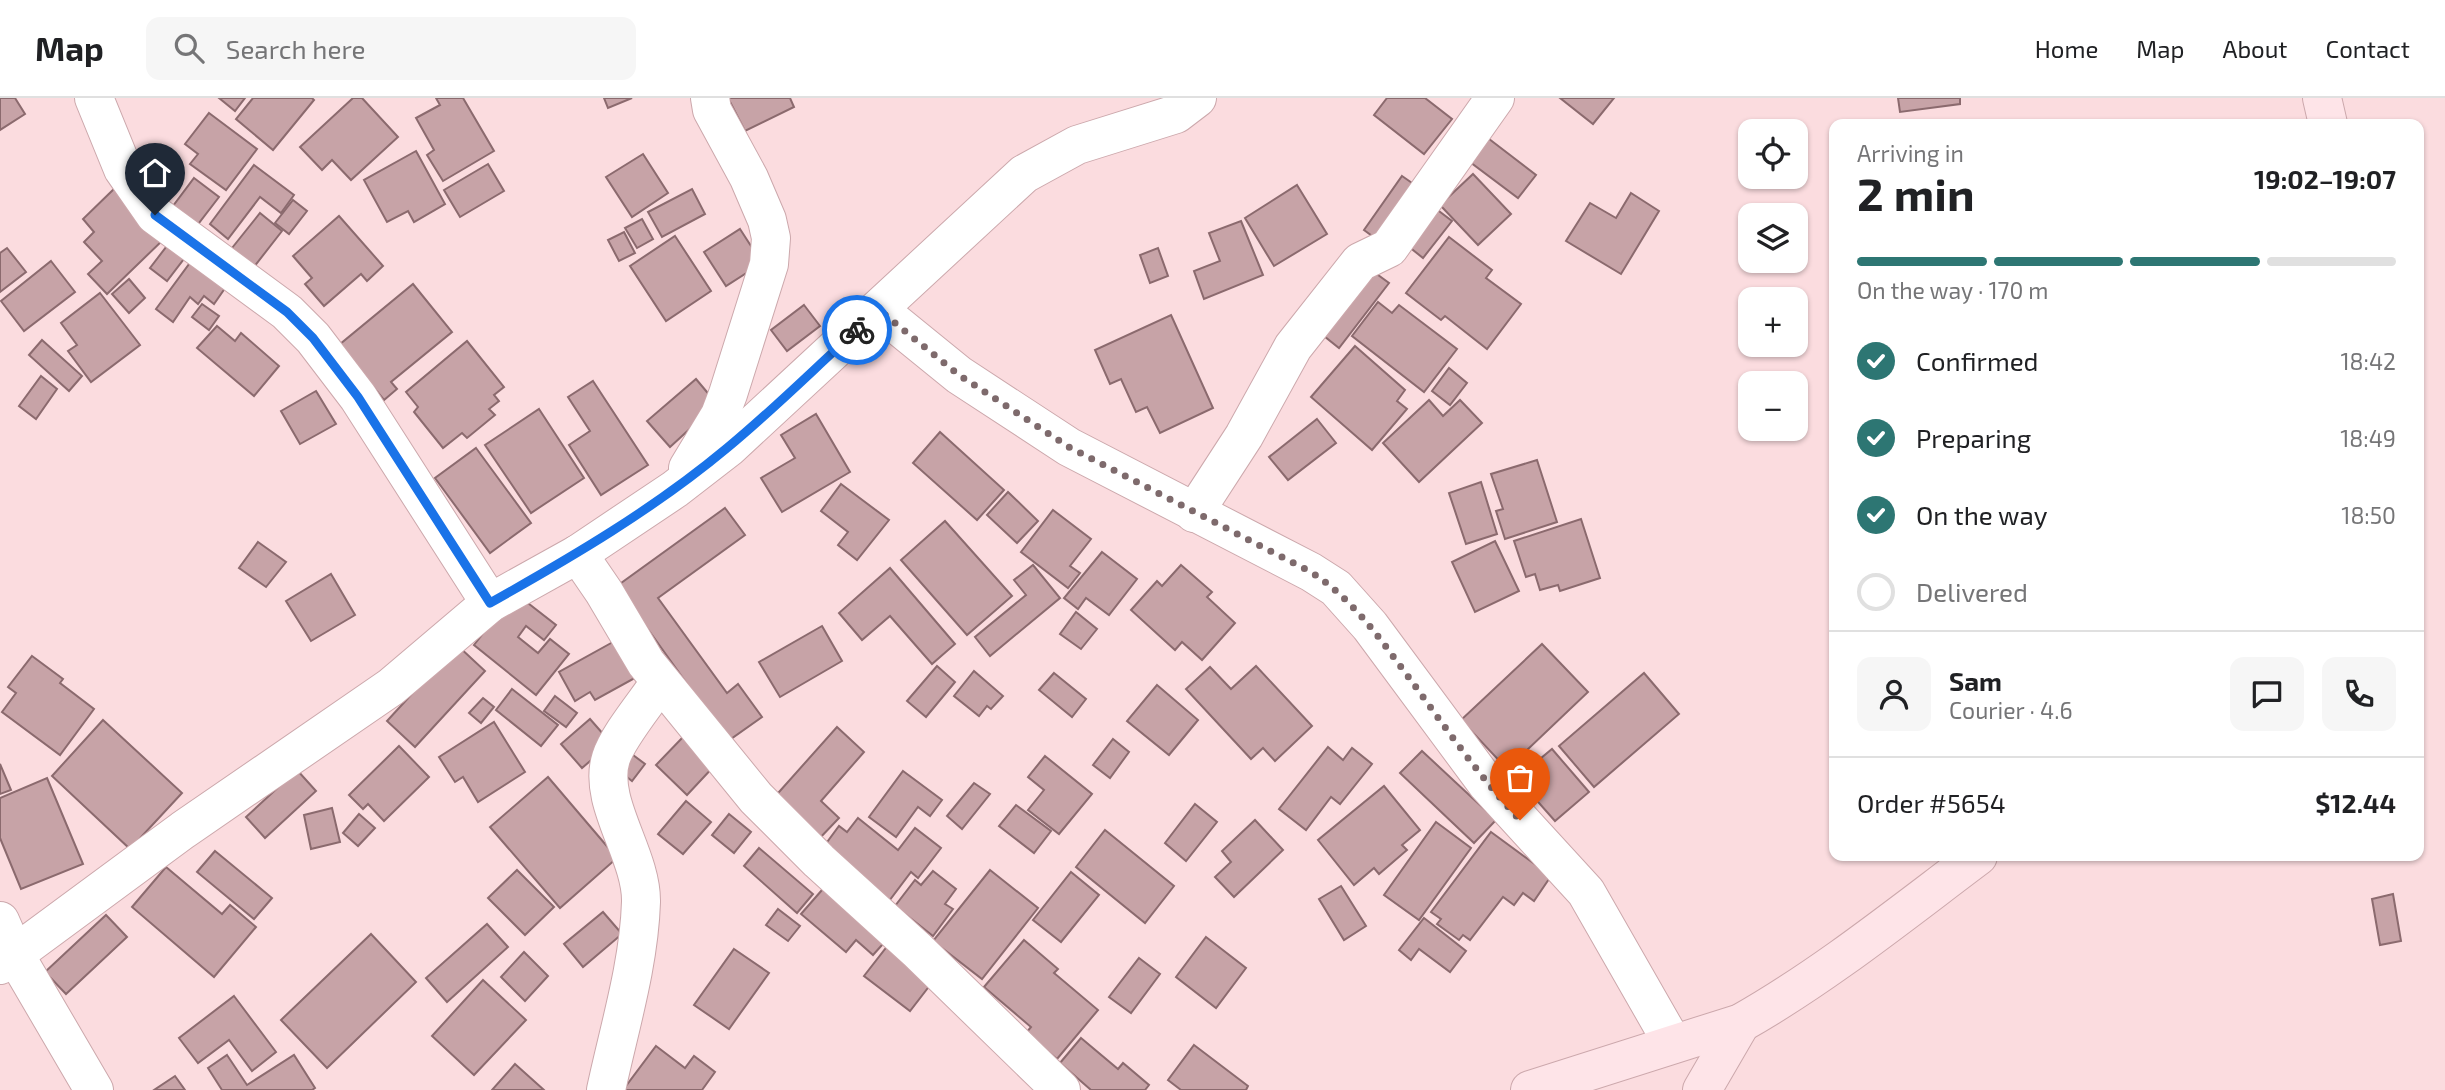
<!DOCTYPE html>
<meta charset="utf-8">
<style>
:root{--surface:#fff;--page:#f6f6f6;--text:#202124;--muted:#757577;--line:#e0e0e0;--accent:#2d7673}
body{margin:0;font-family:"Exo 2",sans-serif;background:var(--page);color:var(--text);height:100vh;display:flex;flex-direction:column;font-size:26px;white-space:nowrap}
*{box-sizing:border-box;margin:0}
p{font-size:23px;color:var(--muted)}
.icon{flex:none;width:38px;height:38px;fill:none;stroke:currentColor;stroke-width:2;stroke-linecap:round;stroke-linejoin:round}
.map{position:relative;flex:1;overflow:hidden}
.drawer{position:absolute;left:1829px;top:21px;width:595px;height:742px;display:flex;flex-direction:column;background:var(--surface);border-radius:14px;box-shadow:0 2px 5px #0004}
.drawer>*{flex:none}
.controls{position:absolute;left:1738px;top:21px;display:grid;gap:14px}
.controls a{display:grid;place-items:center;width:70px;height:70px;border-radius:14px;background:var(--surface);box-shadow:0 2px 5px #0004;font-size:35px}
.pin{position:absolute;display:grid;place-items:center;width:60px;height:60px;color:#fff;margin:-72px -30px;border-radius:50% 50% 50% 0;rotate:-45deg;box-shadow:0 0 7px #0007}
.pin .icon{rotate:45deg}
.courier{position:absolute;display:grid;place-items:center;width:70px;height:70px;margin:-35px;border:5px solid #1a73e8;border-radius:50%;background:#fff;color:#222;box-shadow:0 2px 9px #0007}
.overview em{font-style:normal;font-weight:700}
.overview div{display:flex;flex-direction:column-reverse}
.overview{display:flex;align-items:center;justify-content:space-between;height:119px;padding:0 28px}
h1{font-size:46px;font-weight:700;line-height:52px}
.bar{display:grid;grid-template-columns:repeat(4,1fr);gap:10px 7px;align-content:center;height:84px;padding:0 28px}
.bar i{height:9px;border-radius:5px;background:var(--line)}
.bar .selected{background:var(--accent)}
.bar p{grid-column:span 4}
.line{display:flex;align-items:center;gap:18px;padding:0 28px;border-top:2px solid var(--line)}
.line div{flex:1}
.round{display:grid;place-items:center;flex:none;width:74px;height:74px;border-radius:14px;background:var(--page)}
ol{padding:0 28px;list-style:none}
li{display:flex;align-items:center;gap:21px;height:77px}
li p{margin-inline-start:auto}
li .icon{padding:7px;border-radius:50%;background:var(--accent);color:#fff;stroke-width:4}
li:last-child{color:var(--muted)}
li i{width:38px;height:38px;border:4px solid var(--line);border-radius:50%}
header{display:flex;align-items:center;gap:42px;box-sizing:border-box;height:98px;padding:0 35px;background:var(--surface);border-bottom:2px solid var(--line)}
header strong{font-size:33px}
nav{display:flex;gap:38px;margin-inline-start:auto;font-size:24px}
.search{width:490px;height:63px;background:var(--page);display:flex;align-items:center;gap:18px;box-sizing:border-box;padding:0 24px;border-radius:14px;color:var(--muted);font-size:26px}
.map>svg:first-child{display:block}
</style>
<header>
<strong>Map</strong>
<div class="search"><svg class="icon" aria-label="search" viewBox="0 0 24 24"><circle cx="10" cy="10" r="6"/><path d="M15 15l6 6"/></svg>Search here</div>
<nav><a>Home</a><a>Map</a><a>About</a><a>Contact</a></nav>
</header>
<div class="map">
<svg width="2445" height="992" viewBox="0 0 2445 992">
<rect width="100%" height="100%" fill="#fbdcdf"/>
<g fill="#c7a3a7" stroke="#8b6a6e" stroke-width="2">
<polygon points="0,0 15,0 25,16 0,32"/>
<polygon points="219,0 245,0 235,13"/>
<polygon points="253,0 312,0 314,2 273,52 236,21"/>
<polygon points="353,0 362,0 398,39 351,82 332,62 322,72 300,49"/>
<polygon points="436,0 463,0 494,53 443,83 427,57 434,52 416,20 440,7"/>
<polygon points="604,0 632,0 608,10"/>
<polygon points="728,0 790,0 794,9 745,33"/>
<polygon points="1387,0 1425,0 1452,21 1424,56 1374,17"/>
<polygon points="1560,0 1614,0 1593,26"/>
<polygon points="1898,0 1960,0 1960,6 1900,14"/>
<polygon points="209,15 257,51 226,92 190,66 198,56 185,46"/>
<polygon points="1480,34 1536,77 1518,100 1462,58"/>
<polygon points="416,53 445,106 414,124 408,113 387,124 364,82"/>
<polygon points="643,56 668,95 632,119 606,79"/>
<polygon points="488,66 504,93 460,119 444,92"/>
<polygon points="254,67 294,97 281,115 260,99 228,141 210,126"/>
<polygon points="1473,76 1511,116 1478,147 1440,107"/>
<polygon points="1402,78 1425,94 1386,148 1364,132"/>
<polygon points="194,80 219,99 192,134 167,116"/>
<polygon points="1297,87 1327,136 1274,168 1245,120"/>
<polygon points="117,88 166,139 107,196 88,176 102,163 84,144 94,134 83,121"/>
<polygon points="692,91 705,116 662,139 648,114"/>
<polygon points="1631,95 1659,113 1621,176 1566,143 1590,105 1616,120"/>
<polygon points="293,102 307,113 289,136 275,125"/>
<polygon points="1427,104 1452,123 1423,160 1398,140"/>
<polygon points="260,115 282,133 250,174 228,155"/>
<polygon points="339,118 383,168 367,183 361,176 324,208 305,186 312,180 293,158"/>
<polygon points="642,121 653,141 637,150 625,130"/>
<polygon points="1241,123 1263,177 1204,201 1194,173 1220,163 1209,135"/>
<polygon points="740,131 762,165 726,188 704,154"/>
<polygon points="624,134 635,155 619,163 608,142"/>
<polygon points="675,138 711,193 666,223 630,168"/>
<polygon points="1449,139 1492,172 1486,180 1521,206 1487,251 1445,218 1441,222 1406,195"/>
<polygon points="173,140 190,153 167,183 150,170"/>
<polygon points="7,150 26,174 0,194 0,155"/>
<polygon points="1158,150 1168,178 1150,185 1140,157"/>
<polygon points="195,158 230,183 214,206 204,198 198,206 190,199 173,224 156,211"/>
<polygon points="51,163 75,194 24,233 1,203"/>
<polygon points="1363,166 1389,185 1339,250 1314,230"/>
<polygon points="129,181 145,200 129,215 112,196"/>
<polygon points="413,186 452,234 391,284 397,291 384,302 339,247"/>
<polygon points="100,195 140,247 91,284 68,253 77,247 61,225"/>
<polygon points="1378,204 1392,215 1399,207 1457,251 1424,294 1352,238"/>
<polygon points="202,206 219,218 209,232 192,219"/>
<polygon points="804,207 820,228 787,253 771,232"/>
<polygon points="1171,217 1213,310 1160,335 1147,309 1136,314 1121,281 1110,286 1095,252"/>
<polygon points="217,228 235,243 241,235 279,268 254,298 197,250"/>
<polygon points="42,242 82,278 69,293 29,257"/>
<polygon points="467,243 504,289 494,297 499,303 489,311 495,317 467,340 462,335 443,350 414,314 418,309 406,294"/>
<polygon points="1355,248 1405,292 1397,303 1407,311 1372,352 1311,299"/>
<polygon points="1449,270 1467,285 1450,307 1432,293"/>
<polygon points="41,278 57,291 36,321 19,308"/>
<polygon points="696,281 717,306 670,349 647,323"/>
<polygon points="593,283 648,367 601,397 569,347 590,333 568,299"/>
<polygon points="316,293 336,326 300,346 281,313"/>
<polygon points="1429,302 1443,318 1460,302 1482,325 1419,384 1383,345"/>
<polygon points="539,311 584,380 531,415 485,347"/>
<polygon points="816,316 850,374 782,414 761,380 795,360 781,337"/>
<polygon points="1317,321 1336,345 1288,382 1269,359"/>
<polygon points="940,334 1004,392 977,422 913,365"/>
<polygon points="476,350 531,425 490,455 435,380"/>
<polygon points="1537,362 1557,424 1505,441 1496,413 1503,411 1491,376"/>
<polygon points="1481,384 1497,436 1466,446 1449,395"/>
<polygon points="841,386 889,422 857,462 838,447 848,434 821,413"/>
<polygon points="1008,394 1038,423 1017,445 987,417"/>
<polygon points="725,410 745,437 658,500 727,595 738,586 762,619 728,643 617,488"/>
<polygon points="1053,412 1091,441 1070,468 1080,475 1068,490 1021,454"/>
<polygon points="1581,421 1600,480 1560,493 1558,487 1540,492 1535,476 1526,479 1514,443"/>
<polygon points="945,423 1012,498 967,537 901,462"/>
<polygon points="1495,443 1519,493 1475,514 1452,464"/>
<polygon points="258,444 286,464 266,489 239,470"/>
<polygon points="1102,454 1137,481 1109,517 1086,500 1078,511 1064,500"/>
<polygon points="1033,467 1060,500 990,558 975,539 1026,497 1014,482"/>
<polygon points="1181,467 1212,494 1207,499 1235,525 1202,562 1182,544 1175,552 1131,512 1157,483 1162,488"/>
<polygon points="890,470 955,546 932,566 890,518 862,542 839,515"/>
<polygon points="331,476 355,517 311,543 286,503"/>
<polygon points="515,495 556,527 544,542 526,528 518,539 538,555 550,541 569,556 536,597 474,547"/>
<polygon points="1076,514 1097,531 1081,551 1060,536"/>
<polygon points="822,528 842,563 780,599 759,564"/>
<polygon points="622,539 642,576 595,602 590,594 575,603 559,574"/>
<polygon points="1542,546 1588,594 1507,671 1461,622"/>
<polygon points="457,547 485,573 415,649 387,623"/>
<polygon points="32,558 63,581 60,585 94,611 60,657 2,614 16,595 8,589"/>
<polygon points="937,568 955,584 926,619 907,603"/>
<polygon points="1256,568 1312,628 1275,663 1263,650 1251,661 1186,591 1210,569 1231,591"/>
<polygon points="974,573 1003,598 991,611 987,608 979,618 954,598"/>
<polygon points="1054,575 1086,601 1072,619 1039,592"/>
<polygon points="1644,575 1679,616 1594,689 1559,648"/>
<polygon points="1157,587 1198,622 1169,657 1127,623"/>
<polygon points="512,591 558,627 541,648 496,612"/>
<polygon points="555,598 577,615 566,629 544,613"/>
<polygon points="483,600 494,609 481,625 469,615"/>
<polygon points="590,621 611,645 582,670 561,646"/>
<polygon points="103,622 182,695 130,751 52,678"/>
<polygon points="494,624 525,674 478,704 463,679 455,684 439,659"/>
<polygon points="837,629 864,654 821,703 839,720 816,744 771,703"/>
<polygon points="685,637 716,666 687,697 656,667"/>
<polygon points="1113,641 1129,654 1110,680 1093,667"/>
<polygon points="399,648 429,679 384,723 368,706 363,711 349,697"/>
<polygon points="1328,649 1343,662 1352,650 1372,666 1340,706 1331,699 1306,732 1279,711"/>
<polygon points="625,651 645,666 632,683 612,667"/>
<polygon points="1552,651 1589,694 1555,723 1517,680"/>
<polygon points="1422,653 1496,722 1474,745 1400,675"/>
<polygon points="1045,658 1092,696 1059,736 1028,712 1044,692 1028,679"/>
<polygon points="0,666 11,692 0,696"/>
<polygon points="297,672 316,693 265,740 246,719"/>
<polygon points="903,673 942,702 930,718 918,709 896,739 869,719"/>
<polygon points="548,679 617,760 560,810 490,729"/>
<polygon points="47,680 83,766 21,791 0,740 0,700"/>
<polygon points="974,685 990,696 962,731 947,718"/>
<polygon points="1384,688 1420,732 1402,747 1407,752 1379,776 1374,770 1354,787 1318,742"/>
<polygon points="686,703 711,724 683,756 658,736"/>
<polygon points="1195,706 1217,724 1186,763 1165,745"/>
<polygon points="1016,707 1051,733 1034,755 999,728"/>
<polygon points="332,710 340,744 311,751 304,717"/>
<polygon points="359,716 375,730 358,748 343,735"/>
<polygon points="729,716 751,734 734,755 712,737"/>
<polygon points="858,720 898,752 915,730 941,750 918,780 911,774 889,803 822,751 839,728 847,734"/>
<polygon points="1255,722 1283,752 1234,799 1215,779 1231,764 1222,753"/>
<polygon points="1436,724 1471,750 1419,822 1384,797"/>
<polygon points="1105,732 1174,788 1145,825 1076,769"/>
<polygon points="1491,734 1551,778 1534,803 1523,795 1514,807 1503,799 1470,842 1463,837 1459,842 1437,826 1441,821 1431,814"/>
<polygon points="759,750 813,796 797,815 744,768"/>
<polygon points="215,753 272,800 254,821 197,774"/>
<polygon points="166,769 222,816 230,807 256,829 214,879 132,809"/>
<polygon points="517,772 554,809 525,837 488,800"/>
<polygon points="990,772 1038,810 982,881 933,843"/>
<polygon points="933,773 956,791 945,806 953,811 933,838 895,808 915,782 921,787"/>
<polygon points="1071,774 1099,797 1061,844 1033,822"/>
<polygon points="829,784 891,837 873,857 856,842 846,854 801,816"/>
<polygon points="1341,788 1366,828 1344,842 1319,801"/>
<polygon points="2393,796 2401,843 2380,847 2372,801"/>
<polygon points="778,811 800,828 788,843 766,827"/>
<polygon points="603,814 622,836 583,869 564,846"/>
<polygon points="106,817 127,839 66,896 45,874"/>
<polygon points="1424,820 1466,853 1450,874 1419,851 1411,862 1399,852"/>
<polygon points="487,826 508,849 447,904 426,880"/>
<polygon points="371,836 416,884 327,970 281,922"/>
<polygon points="1206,839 1246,870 1216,910 1176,879"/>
<polygon points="1024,842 1058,871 1054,875 1098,912 1057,961 1026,935 1031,929 984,889"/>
<polygon points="889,846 934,882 910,913 864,878"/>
<polygon points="734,851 769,875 729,931 694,907"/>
<polygon points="524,854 548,878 525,903 501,879"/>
<polygon points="1139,860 1160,876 1131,915 1109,899"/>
<polygon points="483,882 526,922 474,977 432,938"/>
<polygon points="234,898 276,954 252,973 229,942 198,965 179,940"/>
<polygon points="1081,940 1118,971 1123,965 1149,987 1145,992 1091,992 1060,965"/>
<polygon points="1194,947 1248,988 1246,992 1181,992 1168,982"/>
<polygon points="656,948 685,970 694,958 715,974 702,992 623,992"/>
<polygon points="227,957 247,987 294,957 315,990 312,992 222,992 208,970"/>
<polygon points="515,966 544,992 492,992"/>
<polygon points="175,978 185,992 154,992"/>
</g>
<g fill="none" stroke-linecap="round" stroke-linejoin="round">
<g stroke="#cca8ac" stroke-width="40">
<g id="street">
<polyline points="94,0 123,71 155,117 287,214 313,240 358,299 490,505"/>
<polyline points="879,212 959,277 1069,349 1311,474 1336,490 1370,528 1487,686 1586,794 1673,946"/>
<polyline points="688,370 720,317 728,296 769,166 771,140 767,122 749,80 712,12 710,0"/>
<polyline points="1194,415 1244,338 1293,249 1360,164 1389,150 1495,0"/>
<polyline points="578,456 604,494 646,565 756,700 819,763 917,852 1061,992"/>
<polyline points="0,823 15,857 94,992"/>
<polyline points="0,867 183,732 391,589 490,505 578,456 675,391 728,350 1024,76 1077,47 1176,16 1197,0"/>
<path d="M606,992C619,931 639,867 641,804C642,757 597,704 611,660C618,638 647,604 660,584"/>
</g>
</g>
<g stroke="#cca8ac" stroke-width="40">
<g id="secondary">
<polyline points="2322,0 2328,26"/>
<path d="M1530,992L1741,925C1824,878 1902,815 1978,758"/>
<polyline points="1702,992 1741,925"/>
</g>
</g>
<use href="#street" stroke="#fff" stroke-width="38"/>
<use href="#secondary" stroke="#fee4e8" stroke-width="38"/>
</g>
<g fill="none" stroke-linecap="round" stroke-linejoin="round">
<path stroke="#7e6a6c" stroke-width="7" stroke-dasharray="0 12.6" d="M857,232L879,212L959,277L1069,349L1311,474C1354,502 1380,541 1410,581C1445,629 1479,678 1520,722"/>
<path stroke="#1a73e8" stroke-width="9" d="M155,117L287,214L313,240L358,299L490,505C572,459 654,411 727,350C772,313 814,271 857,232"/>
</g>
</svg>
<div class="controls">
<a><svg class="icon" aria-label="locate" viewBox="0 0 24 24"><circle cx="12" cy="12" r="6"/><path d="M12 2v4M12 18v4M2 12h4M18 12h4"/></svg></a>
<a><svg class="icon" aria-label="layers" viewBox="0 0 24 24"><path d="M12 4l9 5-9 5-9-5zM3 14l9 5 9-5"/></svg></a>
<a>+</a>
<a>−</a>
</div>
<div class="pin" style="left:1520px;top:722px;background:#ea580c"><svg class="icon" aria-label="bag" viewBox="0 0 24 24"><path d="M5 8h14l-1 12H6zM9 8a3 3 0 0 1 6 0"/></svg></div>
<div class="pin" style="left:155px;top:117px;background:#1f2937"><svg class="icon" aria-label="home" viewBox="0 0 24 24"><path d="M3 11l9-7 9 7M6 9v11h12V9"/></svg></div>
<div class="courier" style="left:857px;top:232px"><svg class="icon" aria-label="bike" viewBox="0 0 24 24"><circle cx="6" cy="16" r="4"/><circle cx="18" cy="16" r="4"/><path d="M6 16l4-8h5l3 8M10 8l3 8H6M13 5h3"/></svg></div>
<section class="drawer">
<div class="overview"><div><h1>2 min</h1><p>Arriving in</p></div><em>19:02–19:07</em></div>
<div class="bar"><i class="selected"></i><i class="selected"></i><i class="selected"></i><i></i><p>On the way · 170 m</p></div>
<ol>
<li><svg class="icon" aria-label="check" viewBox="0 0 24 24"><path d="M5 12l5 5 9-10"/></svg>Confirmed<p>18:42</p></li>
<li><svg class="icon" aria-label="check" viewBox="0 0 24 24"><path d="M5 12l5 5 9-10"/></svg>Preparing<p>18:49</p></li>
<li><svg class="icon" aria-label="check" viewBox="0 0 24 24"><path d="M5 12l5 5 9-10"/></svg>On the way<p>18:50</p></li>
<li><i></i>Delivered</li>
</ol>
<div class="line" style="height:126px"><a class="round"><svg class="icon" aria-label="person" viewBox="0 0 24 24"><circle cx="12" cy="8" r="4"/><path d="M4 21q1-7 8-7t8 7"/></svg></a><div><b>Sam</b><p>Courier · 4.6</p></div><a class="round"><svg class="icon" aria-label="chat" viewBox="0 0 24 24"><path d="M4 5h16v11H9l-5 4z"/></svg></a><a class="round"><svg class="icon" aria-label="phone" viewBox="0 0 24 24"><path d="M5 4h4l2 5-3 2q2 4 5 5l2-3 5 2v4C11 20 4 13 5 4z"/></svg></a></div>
<div class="line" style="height:91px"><div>Order #5654</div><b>$12.44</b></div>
</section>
</div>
